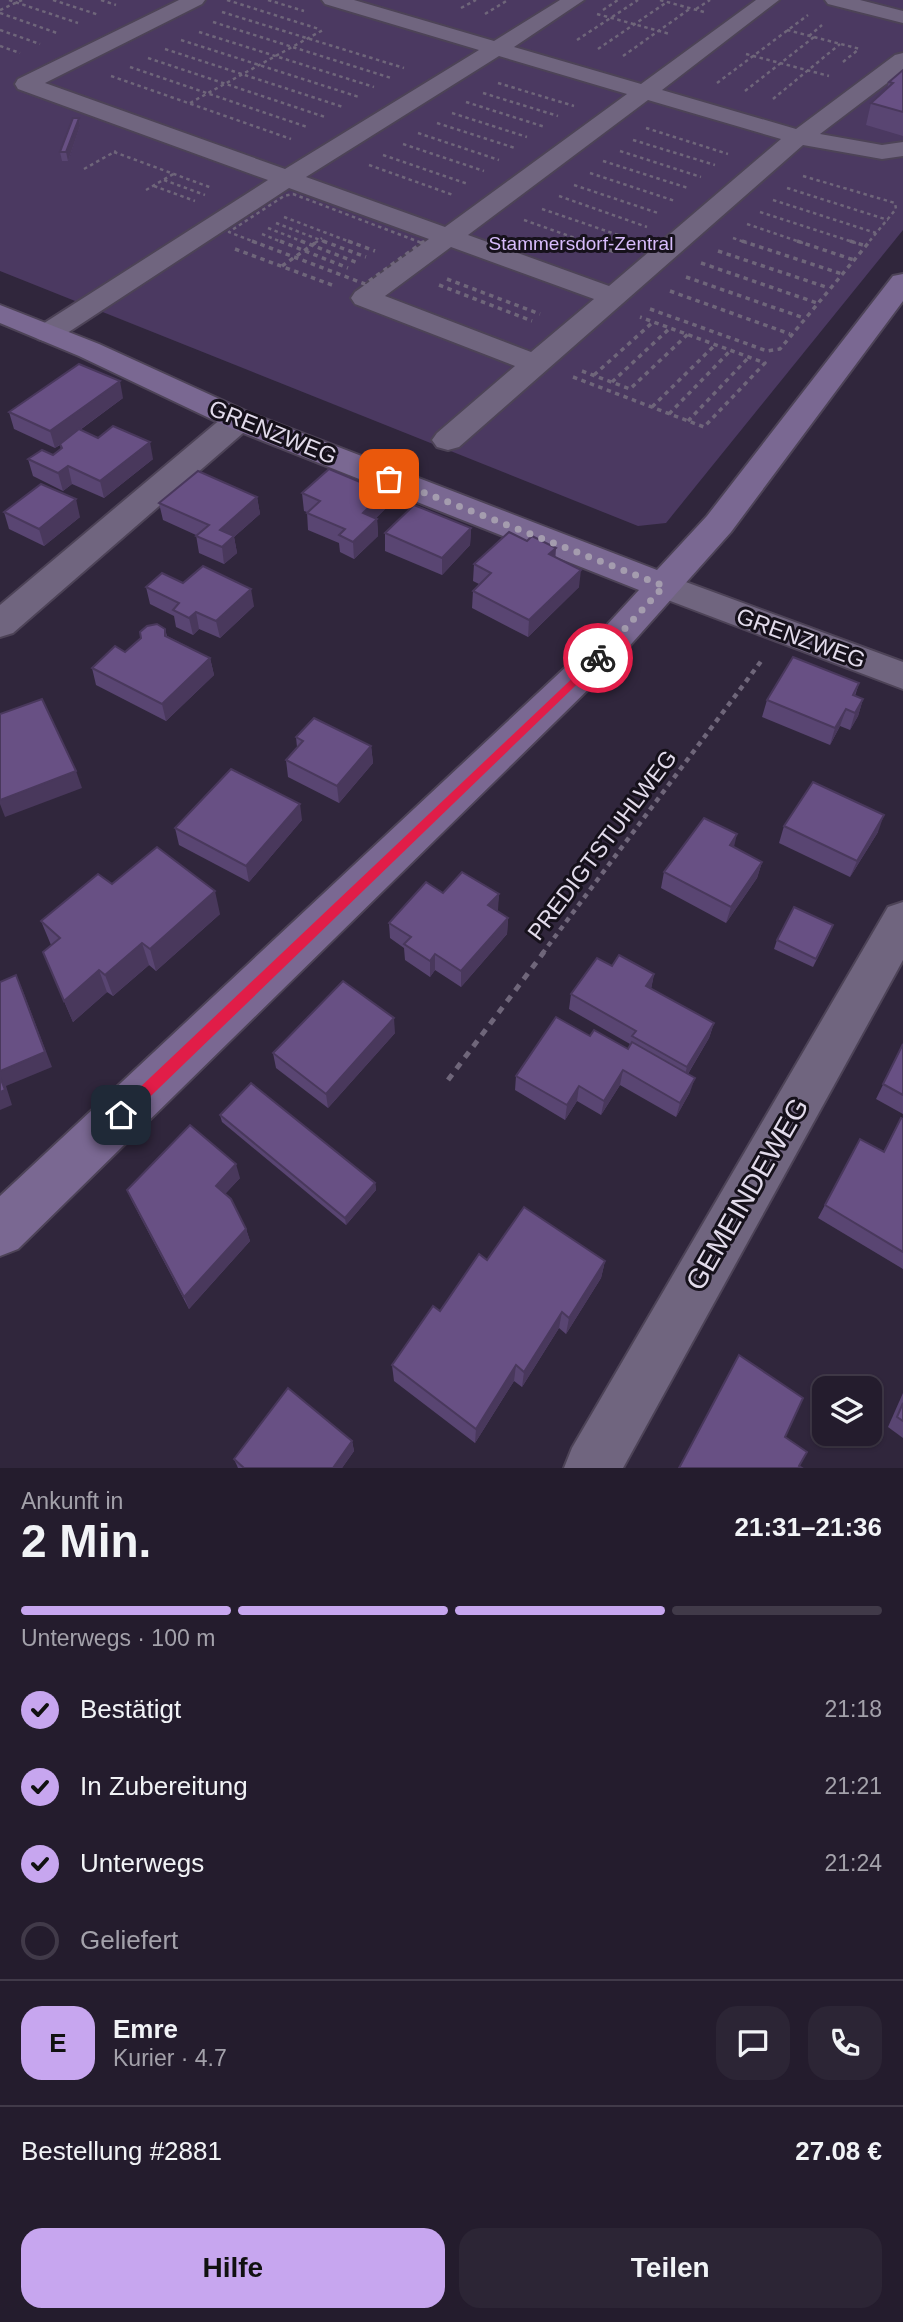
<!DOCTYPE html>
<html lang="de">
<meta charset="utf-8">
<style>
:root{--surface:#241c2d;--page:#2c2535;--text:#f1f3f6;--muted:#a3a1aa;--line:#413a49;--accent:#c7a6ef}
body{margin:0;font-family:Arial,sans-serif;background:var(--page);color:var(--text);height:100vh;display:flex;flex-direction:column;font-size:26px;white-space:nowrap}
*{box-sizing:border-box;margin:0}
p{font-size:23px;color:var(--muted)}
.icon{flex:none;width:38px;height:38px;fill:none;stroke:currentColor;stroke-width:2;stroke-linecap:round;stroke-linejoin:round}
.map{position:relative;height:1468px;overflow:hidden}
.sheet{display:flex;flex-direction:column;background:var(--surface);flex:1}
.sheet>*{flex:none}
.fabs{position:absolute;left:812px;top:1376px;display:grid;gap:14px}
.fabs a{display:grid;place-items:center;width:70px;height:70px;border-radius:14px;background:var(--surface);box-shadow:0 2px 5px #0004,0 0 0 2px var(--line);font-size:35px}
.pin{position:absolute;display:grid;place-items:center;width:60px;height:60px;color:#fff;margin:-30px;border-radius:14px;box-shadow:0 4px 10px #0006}
.courier{position:absolute;display:grid;place-items:center;width:70px;height:70px;margin:-35px;border:5px solid #e11d48;border-radius:50%;background:#fff;color:#222;box-shadow:0 2px 9px #0007}
.headline em{font-style:normal;font-weight:800}
.headline div{display:flex;flex-direction:column-reverse}
.headline{display:flex;align-items:center;justify-content:space-between;height:119px;padding:0 21px}
h1{font-size:46px;font-weight:800;line-height:52px}
.bar{display:grid;grid-template-columns:repeat(4,1fr);gap:10px 7px;align-content:center;height:84px;padding:0 21px}
.bar i{height:9px;border-radius:5px;background:var(--line)}
.bar .current{background:var(--accent)}
.bar p{grid-column:span 4}
.line{display:flex;align-items:center;gap:18px;padding:0 21px;border-top:2px solid var(--line)}
.line div{flex:1}
.round{display:grid;place-items:center;flex:none;width:74px;height:74px;border-radius:21px;background:var(--page)}
ol{padding:0 21px;list-style:none}
li{display:flex;align-items:center;gap:21px;height:77px}
li p{margin-inline-start:auto}
li .icon{padding:7px;border-radius:50%;background:var(--accent);color:#111;stroke-width:4}
li:last-child{color:var(--muted)}
li i{width:38px;height:38px;border:4px solid var(--line);border-radius:50%}
.cta{display:flex;gap:14px;margin-top:auto;padding:14px 21px}
.cta a{flex:1;height:80px;border-radius:21px;background:var(--accent);color:#111;font-size:28px;font-weight:800;line-height:80px;text-align:center}
.cta a+a{background:var(--page);color:var(--text)}
.map>svg:first-child{display:block}
</style>
<div class="map">
<svg width="903" height="1468" viewBox="0 0 903 1468">
<rect width="100%" height="100%" fill="#30263c"/>
<polygon fill="#4b3961" points="0,0 903,0 903,230 666,523 638,526 0,271"/>
<g fill="none" stroke-linecap="round" stroke-linejoin="round">
<g stroke="#4d4357" stroke-width="4">
<g id="street">
<path d="M179,0H205L202,4L45,83L285,169L479,50L325,4L322,0H354L494,41L560,0H584L514,47L641,84L756,0H779L662,90L796,129L895,55L903,53V71L820,134L882,145L903,142V156L882,159L803,145L459,447L448,450L437,447L432,440L437,433L515,366L355,304L351,298L355,292L429,239L289,188L58,339L48,342L38,339L34,333L38,327L268,180L18,89L15,84L18,79ZM499,56L627,94L445,227L306,177ZM648,100L781,139L609,286L468,235ZM451,247L594,299L531,352L385,296Z"/>
<polygon points="825,0 860,0 903,11 903,23 828,4"/>
<polygon points="239,411 250,413 254,420 250,427 13,633 0,637 0,605 228,413"/>
<polygon points="664,574 903,662 903,689 652,594 647,586 652,578"/>
<polygon points="903,902 903,960 623,1468 564,1468 572,1448 888,907"/>
</g>
</g>
<g stroke="#4d4357" stroke-width="4">
<polygon id="secondary" points="903,274 903,301 731,532 609,669 18,1249 0,1256 0,1196 583,651 639,590 228,427 79,356 0,323 0,305 99,344 250,413 657,570 707,516 893,276"/>
</g>
<g stroke="#6f667a" stroke-width="2.5" stroke-dasharray="3.5 3.5" stroke-linecap="butt">
<polyline points="9,0 78,23"/>
<polyline points="53,0 99,15"/>
<polyline points="101,0 116,5"/>
<polyline points="227,0 319,29"/>
<polyline points="268,0 304,11"/>
<polyline points="660,0 704,12"/>
<polyline points="461,8 476,0"/>
<polyline points="696,9 710,0"/>
<polyline points="0,10 22,0"/>
<polyline points="603,10 618,0"/>
<polyline points="222,12 404,68"/>
<polyline points="0,13 57,33"/>
<polyline points="485,14 508,0"/>
<polyline points="597,14 670,34"/>
<polyline points="213,22 391,78"/>
<polyline points="0,30 40,44"/>
<polyline points="787,30 860,49"/>
<polyline points="199,32 374,87"/>
<polyline points="809,36 822,25"/>
<polyline points="181,40 359,97"/>
<polyline points="577,40 638,0"/>
<polyline points="0,46 20,53"/>
<polyline points="165,49 343,107"/>
<polyline points="598,49 667,2"/>
<polyline points="746,54 829,76"/>
<polyline points="623,56 691,8"/>
<polyline points="148,58 325,117"/>
<polyline points="843,62 859,49"/>
<polyline points="130,67 307,127"/>
<polyline points="111,76 291,139"/>
<polyline points="498,83 574,106"/>
<polyline points="717,83 808,15"/>
<polyline points="745,91 814,37"/>
<polyline points="483,93 558,116"/>
<polyline points="773,99 840,44"/>
<polyline points="466,102 545,127"/>
<polyline points="190,103 323,30"/>
<polyline points="452,113 527,137"/>
<polyline points="437,123 515,148"/>
<polyline points="646,128 728,154"/>
<polyline points="418,133 499,160"/>
<polyline points="633,140 715,165"/>
<polyline points="403,144 484,171"/>
<polyline points="620,151 701,177"/>
<polyline points="114,152 212,188"/>
<polyline points="383,155 468,184"/>
<polyline points="603,161 688,188"/>
<polyline points="369,165 453,195"/>
<polyline points="84,169 116,151"/>
<polyline points="590,173 675,201"/>
<polyline points="803,176 895,203 896,209 868,243"/>
<polyline points="164,180 205,195"/>
<polyline points="574,185 658,213"/>
<polyline points="154,186 195,201"/>
<polyline points="787,188 888,220"/>
<polyline points="146,190 175,173"/>
<polyline points="559,196 647,227"/>
<polyline points="773,200 876,233"/>
<polyline points="542,209 630,239"/>
<polyline points="760,212 856,243"/>
<polyline points="284,217 353,243"/>
<polyline points="524,220 589,243"/>
<polyline points="276,223 328,243"/>
<polyline points="747,224 803,243"/>
<polyline points="268,228 306,243"/>
<polyline points="262,234 284,243"/>
<polyline points="733,238 747,243"/>
<polyline points="257,243 229,232 284,196 293,194 422,243"/>
<polyline points="315,243 322,238"/>
</g>
<g stroke="#6f667a" stroke-width="3.5" stroke-dasharray="4.5 4.5" stroke-linecap="butt">
<polyline points="252,241 365,284 423,242 420,241"/>
<polyline points="280,241 348,268"/>
<polyline points="301,241 358,263"/>
<polyline points="323,241 366,257"/>
<polyline points="348,241 375,251"/>
<polyline points="584,241 615,252"/>
<polyline points="742,241 842,274"/>
<polyline points="797,241 854,260"/>
<polyline points="850,241 866,246"/>
<polyline points="235,249 332,285"/>
<polyline points="718,251 829,288"/>
<polyline points="701,263 817,303"/>
<polyline points="282,266 318,241"/>
<polyline points="686,277 804,318"/>
<polyline points="447,279 540,314"/>
<polyline points="439,285 532,321"/>
<polyline points="670,291 790,334"/>
<polyline points="650,309 767,351 780,349 870,241"/>
<polyline points="582,371 630,389 688,334"/>
<polyline points="594,375 653,322"/>
<polyline points="573,377 704,427 765,363 640,317"/>
<polyline points="612,382 670,328"/>
<polyline points="652,407 716,344"/>
<polyline points="669,414 731,350"/>
<polyline points="688,421 749,357"/>
</g>
<polyline stroke="#6f667a" stroke-width="4.5" stroke-dasharray="5 5" stroke-linecap="butt" points="542,954 762,660"/>
<polyline stroke="#6f667a" stroke-width="5" stroke-dasharray="7 7" stroke-linecap="butt" points="448,1080 544,952"/>
<use href="#street" fill="#70657f" fill-rule="evenodd"/>
<use href="#secondary" fill="#7a6892" fill-rule="evenodd"/>
</g>
<g fill="#594572">
<polygon points="903,70 903,136 866,125 871,103 887,88 889,82"/>
<polygon points="79,118 80,126 68,161 62,161 60,152"/>
<polygon points="123,398 80,430 153,459 104,498 72,484 63,491 33,476 28,459 53,455 61,449 60,445 55,448 14,429 9,412"/>
<polygon points="384,492 385,509 376,518 377,519 378,536 354,559 340,552 339,543 308,530 307,512 304,511 302,493"/>
<polygon points="257,497 260,514 234,537 237,553 224,564 199,553 196,535 163,520 159,503"/>
<polygon points="4,512 80,517 44,546 9,529"/>
<polygon points="471,528 470,545 442,575 385,551 385,533"/>
<polygon points="555,557 579,587 528,637 472,608 473,591 479,584 473,581 474,564"/>
<polygon points="183,583 254,606 220,638 199,629 193,635 176,627 174,616 150,604 146,587"/>
<polygon points="165,629 167,636 210,658 214,675 166,721 96,685 92,668 125,652"/>
<polygon points="859,683 855,696 863,699 858,716 850,730 840,726 830,745 762,717 767,700"/>
<polygon points="296,737 371,746 373,763 339,803 288,777 286,760 297,747"/>
<polygon points="302,820 249,882 179,845 175,828"/>
<polygon points="784,826 878,832 850,877 779,843"/>
<polygon points="734,847 762,862 757,878 726,923 661,888 664,872"/>
<polygon points="112,884 220,914 156,971 149,965 113,996 107,992 73,1022 43,952 51,945 41,921"/>
<polygon points="443,893 499,894 497,911 508,918 507,934 461,987 435,970 430,977 405,960 404,948 390,938 389,923"/>
<polygon points="830,933 813,967 774,949 777,940"/>
<polygon points="612,966 654,974 651,989 714,1023 709,1038 688,1074 690,1092 676,1117 620,1085 601,1115 577,1101 565,1120 515,1090 516,1076 590,1036 628,1049 630,1044 569,1009 571,994"/>
<polygon points="395,1033 328,1108 276,1068 273,1053"/>
<polygon points="903,1044 903,1114 876,1099"/>
<polygon points="220,1115 375,1183 376,1190 346,1225 222,1122"/>
<polygon points="901,1118 903,1119 903,1269 818,1218 825,1205 883,1152"/>
<polygon points="240,1178 225,1194 246,1229 250,1241 189,1309 133,1203 127,1190"/>
<polygon points="487,1260 605,1261 601,1278 566,1334 559,1328 522,1387 514,1381 475,1443 394,1381 392,1365"/>
<polygon points="903,1393 903,1438 888,1427"/>
<polygon points="352,1441 354,1451 342,1468 238,1468 234,1459"/>
</g>
<g fill="#49385c">
<polygon points="79,118 80,126 68,161 66,152"/>
<polygon points="120,381 123,398 55,448 50,431"/>
<polygon points="150,442 153,459 104,498 100,481"/>
<polygon points="68,466 72,484 63,491 58,473"/>
<polygon points="384,492 385,509 364,530 363,513"/>
<polygon points="257,497 260,514 234,537 237,553 224,564 220,530"/>
<polygon points="76,499 80,517 44,546 39,529"/>
<polygon points="377,519 378,536 354,559 353,542"/>
<polygon points="471,528 470,545 442,575 442,558"/>
<polygon points="556,548 555,565 549,554"/>
<polygon points="581,570 579,587 528,637 529,620"/>
<polygon points="251,589 254,606 220,638 216,621"/>
<polygon points="196,612 199,629 193,635 189,618"/>
<polygon points="210,658 214,675 166,721 162,704"/>
<polygon points="863,699 858,716 850,730 855,713"/>
<polygon points="846,709 840,726 830,745 835,728"/>
<polygon points="371,746 373,763 339,803 337,786"/>
<polygon points="76,771 82,788 5,817 0,804 0,800"/>
<polygon points="300,804 302,820 249,882 246,866"/>
<polygon points="884,815 878,832 850,877 857,861"/>
<polygon points="737,834 733,851 730,845"/>
<polygon points="762,862 757,878 726,923 731,907"/>
<polygon points="215,891 220,914 156,971 150,949"/>
<polygon points="499,894 498,910 488,921 488,905"/>
<polygon points="508,918 507,934 461,987 461,971"/>
<polygon points="142,943 149,965 113,996 105,975"/>
<polygon points="435,954 435,970 430,977 430,961"/>
<polygon points="99,970 107,992 73,1022 64,1001"/>
<polygon points="654,974 651,989 646,986"/>
<polygon points="16,975 23,991 52,1067 6,1086 12,1105 0,1110 0,1071"/>
<polygon points="394,1018 395,1033 328,1108 326,1094"/>
<polygon points="714,1023 709,1038 683,1082 687,1067"/>
<polygon points="623,1070 620,1085 601,1115 604,1101"/>
<polygon points="695,1078 690,1092 676,1117 680,1103"/>
<polygon points="579,1086 577,1101 565,1120 567,1105"/>
<polygon points="236,1164 240,1178 220,1199 216,1186"/>
<polygon points="375,1183 376,1190 346,1225 345,1218"/>
<polygon points="246,1229 250,1241 189,1309 184,1297"/>
<polygon points="605,1261 601,1278 566,1334 569,1318"/>
<polygon points="562,1312 559,1328 522,1387 524,1372"/>
<polygon points="516,1365 514,1381 475,1443 476,1429"/>
<polygon points="352,1441 354,1451 342,1468 333,1468"/>
</g>
<g fill="#685084" stroke="#49385c" stroke-width="2">
<polygon points="903,70 903,112 871,103 893,83 889,82"/>
<polygon points="73,118 79,118 66,152 60,152"/>
<polygon points="79,364 120,381 50,431 9,412"/>
<polygon points="113,426 150,442 100,481 68,466 58,473 28,459 42,450 53,455 62,448 60,444 79,429 98,438"/>
<polygon points="329,469 384,492 363,513 377,519 353,542 339,535 345,529 307,513 320,501 302,493"/>
<polygon points="198,471 257,497 220,530 234,536 222,547 196,536 209,525 159,503"/>
<polygon points="41,484 76,499 39,529 4,512"/>
<polygon points="414,505 471,528 442,558 385,533"/>
<polygon points="509,532 527,541 532,536 556,548 549,554 581,570 529,620 473,591 491,573 474,564"/>
<polygon points="203,566 251,589 216,621 196,612 189,618 173,610 179,603 146,587 162,573 183,583"/>
<polygon points="157,624 165,629 165,636 210,658 162,704 92,668 115,646 125,652 141,638 140,632 147,626"/>
<polygon points="793,657 859,683 853,695 863,699 855,713 846,709 835,728 767,700"/>
<polygon points="42,699 76,771 0,800 0,714"/>
<polygon points="314,718 371,746 337,786 286,760 303,741 296,737"/>
<polygon points="231,769 300,804 246,866 175,828"/>
<polygon points="813,782 884,815 857,861 784,826"/>
<polygon points="704,818 737,834 730,845 762,862 731,907 664,872"/>
<polygon points="157,847 215,891 150,949 142,943 105,975 99,970 64,1001 43,952 60,938 41,921 98,874 112,884"/>
<polygon points="462,872 499,894 488,905 508,918 461,971 435,954 430,961 404,944 411,937 389,923 426,882 443,893"/>
<polygon points="794,907 833,925 816,959 777,940"/>
<polygon points="619,955 654,974 646,986 714,1023 687,1067 632,1036 636,1031 571,994 597,958 612,966"/>
<polygon points="16,975 45,1052 0,1071 0,982"/>
<polygon points="343,981 394,1018 326,1094 273,1053"/>
<polygon points="556,1017 590,1036 594,1030 628,1049 632,1042 695,1078 680,1103 623,1070 604,1101 579,1086 567,1105 516,1076"/>
<polygon points="903,1044 903,1095 883,1084"/>
<polygon points="0,1077 5,1090 0,1092"/>
<polygon points="251,1083 375,1183 345,1218 220,1115"/>
<polygon points="901,1118 903,1119 903,1252 825,1205 860,1139 884,1152"/>
<polygon points="190,1125 236,1164 216,1186 231,1199 246,1229 184,1297 127,1190"/>
<polygon points="524,1207 605,1261 569,1318 562,1312 524,1372 516,1365 476,1429 392,1365 433,1306 440,1311 479,1254 487,1260"/>
<polygon points="739,1355 803,1398 785,1437 807,1452 799,1466 802,1468 679,1468"/>
<polygon points="288,1388 352,1441 333,1468 244,1468 234,1459"/>
<polygon points="903,1403 903,1421 897,1417"/>
</g>
<polygon fill="#e11d48" points="598,654 601,655 601,661 126,1120 116,1120 116,1110"/>
<g fill="none" stroke-linecap="round" stroke-linejoin="round">
<polyline stroke="#a49cae" stroke-width="7" stroke-dasharray="0 12.6" points="389,479 664,586 598,658"/>
</g>
<g text-anchor="middle" dominant-baseline="central" stroke-width="6" stroke-linejoin="round" paint-order="stroke">
<g font-size="19" fill="#d8bcfc" stroke="#16111b">
<text x="581" y="243">Stammersdorf-Zentral</text>
</g>
<g font-size="23" fill="#e2dbeb" stroke="#16111b">
<text transform="translate(273 432) rotate(22)">GRENZWEG</text>
<text transform="translate(801 638) rotate(20)">GRENZWEG</text>
<text transform="translate(602 845) rotate(-53)">PREDIGTSTUHLWEG</text>
</g>
<g font-size="28" fill="#e2dbeb" stroke="#16111b">
<text transform="translate(747 1194) rotate(-60)">GEMEINDEWEG</text>
</g>
</g>
</svg>
<div class="fabs">
<a><svg class="icon" aria-label="layers" viewBox="0 0 24 24"><path d="M12 4l9 5-9 5-9-5zM3 14l9 5 9-5"/></svg></a>
</div>
<div class="pin" style="left:389px;top:479px;background:#ea580c"><svg class="icon" aria-label="bag" viewBox="0 0 24 24"><path d="M5 8h14l-1 12H6zM9 8a3 3 0 0 1 6 0"/></svg></div>
<div class="pin" style="left:121px;top:1115px;background:#1f2937"><svg class="icon" aria-label="home" viewBox="0 0 24 24"><path d="M3 11l9-7 9 7M6 9v11h12V9"/></svg></div>
<div class="courier" style="left:598px;top:658px"><svg class="icon" aria-label="bike" viewBox="0 0 24 24"><circle cx="6" cy="16" r="4"/><circle cx="18" cy="16" r="4"/><path d="M6 16l4-8h5l3 8M10 8l3 8H6M13 5h3"/></svg></div>
</div>
<section class="sheet">
<div class="headline"><div><h1>2 Min.</h1><p>Ankunft in</p></div><em>21:31–21:36</em></div>
<div class="bar"><i class="current"></i><i class="current"></i><i class="current"></i><i></i><p>Unterwegs · 100 m</p></div>
<ol>
<li><svg class="icon" aria-label="check" viewBox="0 0 24 24"><path d="M5 12l5 5 9-10"/></svg>Bestätigt<p>21:18</p></li>
<li><svg class="icon" aria-label="check" viewBox="0 0 24 24"><path d="M5 12l5 5 9-10"/></svg>In Zubereitung<p>21:21</p></li>
<li><svg class="icon" aria-label="check" viewBox="0 0 24 24"><path d="M5 12l5 5 9-10"/></svg>Unterwegs<p>21:24</p></li>
<li><i></i>Geliefert</li>
</ol>
<div class="line" style="height:126px"><b class="round" style="background:var(--accent);color:#111">E</b><div><b>Emre</b><p>Kurier · 4.7</p></div><a class="round"><svg class="icon" aria-label="chat" viewBox="0 0 24 24"><path d="M4 5h16v11H9l-5 4z"/></svg></a><a class="round"><svg class="icon" aria-label="phone" viewBox="0 0 24 24"><path d="M5 4h4l2 5-3 2q2 4 5 5l2-3 5 2v4C11 20 4 13 5 4z"/></svg></a></div>
<div class="line" style="height:91px"><div>Bestellung #2881</div><b>27.08 €</b></div>
<div class="cta"><a>Hilfe</a><a>Teilen</a></div>
</section>
